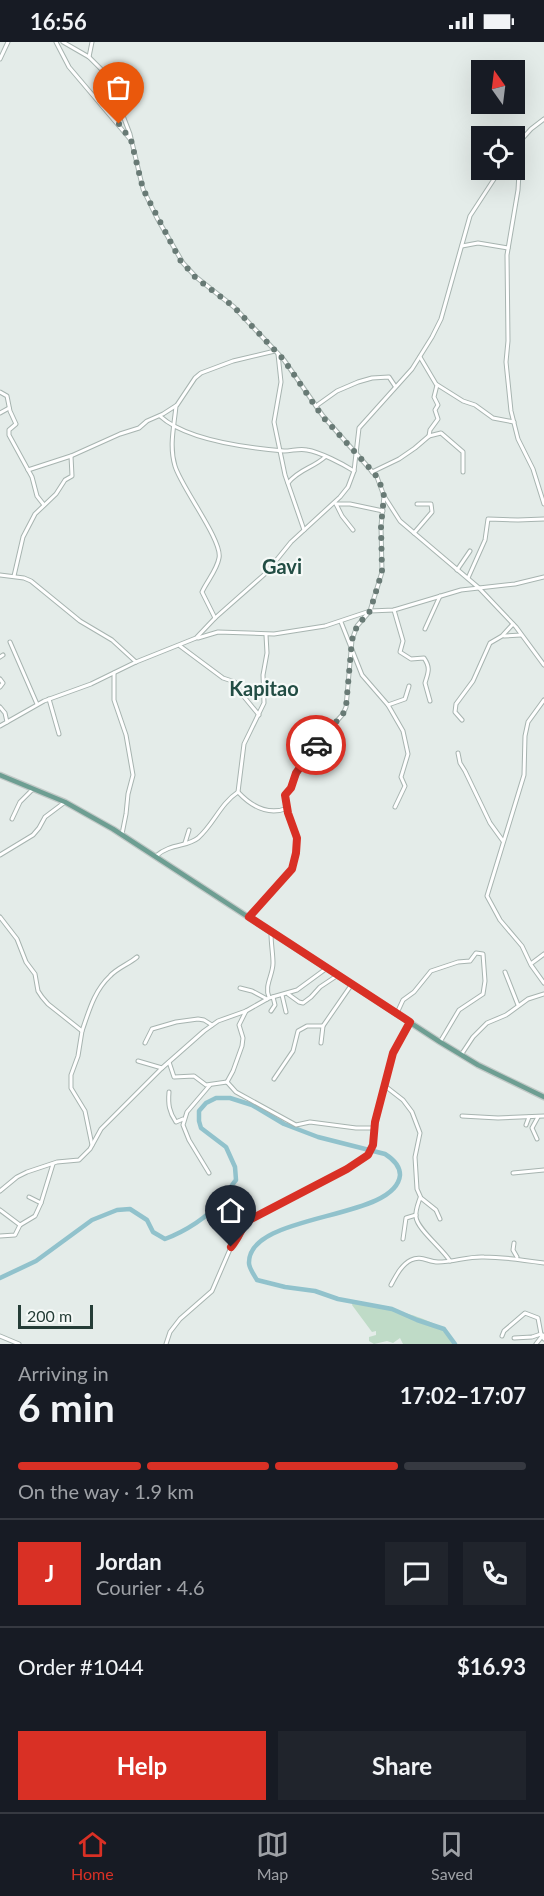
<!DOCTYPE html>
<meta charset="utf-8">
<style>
:root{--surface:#171b24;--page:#20242c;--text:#f1f3f6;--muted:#9ea1a6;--line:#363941;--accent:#d93025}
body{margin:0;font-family:Lato,sans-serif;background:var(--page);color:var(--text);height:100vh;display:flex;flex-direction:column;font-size:22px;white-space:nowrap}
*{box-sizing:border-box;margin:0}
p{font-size:20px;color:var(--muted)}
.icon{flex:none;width:33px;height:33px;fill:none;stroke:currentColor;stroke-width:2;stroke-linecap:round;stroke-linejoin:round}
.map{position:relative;height:1302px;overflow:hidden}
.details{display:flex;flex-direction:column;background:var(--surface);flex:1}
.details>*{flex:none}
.needle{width:39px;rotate:346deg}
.fabs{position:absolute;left:471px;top:18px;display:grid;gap:12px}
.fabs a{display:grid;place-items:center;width:54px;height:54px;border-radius:0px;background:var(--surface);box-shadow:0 6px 24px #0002;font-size:30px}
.scale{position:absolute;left:18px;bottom:15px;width:75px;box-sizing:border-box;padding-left:6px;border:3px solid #253d37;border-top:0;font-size:16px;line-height:21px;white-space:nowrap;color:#253d37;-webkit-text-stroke:4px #f5f9f7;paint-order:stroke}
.pin{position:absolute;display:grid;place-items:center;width:51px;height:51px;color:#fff;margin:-62px -26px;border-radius:50% 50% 50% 0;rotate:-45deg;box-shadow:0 0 6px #0007}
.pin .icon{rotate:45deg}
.courier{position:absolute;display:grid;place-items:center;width:60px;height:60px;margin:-30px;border:4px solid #d93025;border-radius:50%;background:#fff;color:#222;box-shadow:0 2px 8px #0007}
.head em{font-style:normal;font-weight:700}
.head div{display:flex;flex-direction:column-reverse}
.head{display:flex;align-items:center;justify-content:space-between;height:102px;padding:0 18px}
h1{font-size:39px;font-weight:700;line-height:45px}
.bar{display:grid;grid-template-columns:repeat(4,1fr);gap:9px 6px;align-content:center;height:72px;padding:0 18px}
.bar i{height:8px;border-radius:4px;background:var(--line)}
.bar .current{background:var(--accent)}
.bar p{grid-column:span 4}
.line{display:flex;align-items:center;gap:15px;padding:0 18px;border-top:2px solid var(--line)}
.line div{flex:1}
.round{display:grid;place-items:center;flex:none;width:63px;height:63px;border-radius:0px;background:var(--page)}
.primary-button{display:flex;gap:12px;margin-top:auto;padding:12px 18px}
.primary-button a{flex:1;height:69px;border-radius:0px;background:var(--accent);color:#fff;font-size:24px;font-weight:700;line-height:69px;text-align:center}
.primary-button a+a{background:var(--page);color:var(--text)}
.status{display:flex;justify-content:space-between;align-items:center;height:42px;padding:0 30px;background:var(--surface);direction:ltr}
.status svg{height:16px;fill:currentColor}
.tab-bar{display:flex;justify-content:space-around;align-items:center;height:84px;border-top:2px solid var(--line);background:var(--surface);font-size:16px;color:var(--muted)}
.tab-bar a{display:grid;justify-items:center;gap:3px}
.tab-bar .current{color:var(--accent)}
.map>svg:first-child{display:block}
</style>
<div class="status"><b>16:56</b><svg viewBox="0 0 49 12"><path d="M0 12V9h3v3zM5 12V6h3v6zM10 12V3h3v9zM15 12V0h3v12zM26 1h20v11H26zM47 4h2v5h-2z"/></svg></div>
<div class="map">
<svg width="544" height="1302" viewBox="0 0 544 1302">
<rect width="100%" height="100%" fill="#e4ece9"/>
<path fill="#bfdbc7" d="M353,1260C379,1265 445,1274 455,1302H403L400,1296L393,1301L387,1299L374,1302L369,1299V1295L376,1293V1289L372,1290L352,1263Z"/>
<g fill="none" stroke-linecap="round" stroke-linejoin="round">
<path stroke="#91c2cc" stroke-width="4.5" d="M0,1236L36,1219L92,1178L117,1168L130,1167L147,1178L153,1190L165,1197C186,1189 208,1175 222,1158C227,1152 230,1145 236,1138L235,1125L226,1105L201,1086L199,1079V1069L206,1061L216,1056H230L252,1063L284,1082L318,1095L385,1112C393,1117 400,1123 400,1133C396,1179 248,1170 249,1221C249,1226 254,1233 257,1238L285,1245L315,1249L338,1257L392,1267L417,1278L444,1287L455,1302"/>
<g stroke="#a7b4b0" stroke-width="5">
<g id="minor">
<polyline points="56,0 69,25 130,97"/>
<polyline points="63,0 89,15 101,27 110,40 130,92 143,147 157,176 183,221 196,235 234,265 284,318 323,374 377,435 384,454 400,479 479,546 516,585 544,623"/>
<polyline points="89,15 92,0"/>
<polyline points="0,17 8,0"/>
<polyline points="521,97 518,148 507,213 508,299 506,320 511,369 518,397 533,427 544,462"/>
<polyline points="514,106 531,87 544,77"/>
<polyline points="462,204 478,201 508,206"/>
<polyline points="278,312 281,340 274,380 285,433 304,488"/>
<polyline points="420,315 436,342 463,359 475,363 493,376 514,380"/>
<polyline points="0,350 7,354 10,369 16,382 9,388 9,393 32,435 37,454 44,463"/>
<path d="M176,364C174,385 169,404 175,424C181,445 223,499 219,516C217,528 207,539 202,550L215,576"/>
<polyline points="316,364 337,349 358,340 372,336 389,335 395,344"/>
<polyline points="0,371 9,366"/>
<path d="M160,374C187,399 249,406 284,409C292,409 300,406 307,408C320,410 343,422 354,429"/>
<polyline points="429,394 441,391 463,410 463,430"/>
<polyline points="28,428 71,414 120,392 139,386 147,379 163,372 177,363 195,336 201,331 233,319 275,309"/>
<polyline points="372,430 399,417 415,406 429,394 430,388 438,377 435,368 438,363 434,355 437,343"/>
<path d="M288,441C299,427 313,426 325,415"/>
<polyline points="336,462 350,462 383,469"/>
<polyline points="336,462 342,474 353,488"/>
<polyline points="414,491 432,470 431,462 417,462"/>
<polyline points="457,528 470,509"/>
<polyline points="0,533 24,536 31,539 80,579 112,598 136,620"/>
<polyline points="14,534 23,495 35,472 56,452 65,438 72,434 71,414"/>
<polyline points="468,536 485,498 488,477 518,478 544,477"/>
<path d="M394,568L403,599L400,610L411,617L424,616C431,626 428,631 425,641L430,659"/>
<polyline points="341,580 362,633 388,663 403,689 408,712 401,735 405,744 395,765"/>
<polyline points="425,587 440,554"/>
<polyline points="504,594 521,593"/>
<polyline points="198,596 218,590 274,592 325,584 370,569 394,568 461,548 515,542 544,535"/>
<polyline points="10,600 37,662"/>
<polyline points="180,604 223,636 235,640 240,650 259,673"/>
<polyline points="0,615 3,613"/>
<polyline points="114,631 114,658 126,693 133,733 128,752 126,772 122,792"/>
<polyline points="0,637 3,641 0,645"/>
<polyline points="49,657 59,692"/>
<polyline points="544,658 528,680 525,694 524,733 487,854 500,878 522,904 531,923 544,941"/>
<polyline points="388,663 405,657 409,644"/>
<polyline points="0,665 5,671 7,680"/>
<polyline points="462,678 455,670 456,662 473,639 490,601 502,594 513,582"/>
<polyline points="0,684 44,659 91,642 136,620 196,596 215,576 266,531 291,500 340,455 348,445 354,429 359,386 412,327 432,295 441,277 470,174 500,128"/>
<polyline points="458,711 460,721 465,729 490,781 503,799"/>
<path d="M238,750C251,764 268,774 288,766"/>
<polyline points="12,777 20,760 33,747"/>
<polyline points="185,801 189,788"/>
<polyline points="0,813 33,793 39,786 45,775 65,760"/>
<path d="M156,814C171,801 187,805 198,796C214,782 220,762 238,750L244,702L264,661L263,633L267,611L266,593"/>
<polyline points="0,875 17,897 26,920 35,932 38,949 42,955 48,962 82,989 78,1014 71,1033 71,1046 85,1069 92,1103"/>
<path d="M249,875L292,827L296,811L297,796L288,771L286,752C294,744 297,729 304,719C315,702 330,687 343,672L346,665L352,598L357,584L370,569L382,530L381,484L384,454"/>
<polyline points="532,921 544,912"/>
<polyline points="505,930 518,963"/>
<polyline points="240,946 252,949 267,957"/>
<polyline points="288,952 299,960 303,961 311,955 320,945 338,933"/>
<polyline points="282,953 286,970"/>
<path d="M269,955C264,944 273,933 273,921C273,912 271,902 271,891"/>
<polyline points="271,969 275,963 273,955"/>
<polyline points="397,971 403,958 414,950 431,929 458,920 470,919 476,911 483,912 485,939 483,952 459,968 440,1000"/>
<path d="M82,989C89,969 94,949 110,934C117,926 129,922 137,915"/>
<polyline points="145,1001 152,987 176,980 198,977 204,978 212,983"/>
<polyline points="321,1001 323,984"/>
<polyline points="461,1013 473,995 487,981 506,973 528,957 544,952"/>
<polyline points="138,1019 162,1026"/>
<polyline points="169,1020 174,1035 194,1034 206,1043 227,1040"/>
<polyline points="274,1037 293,1009 298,989 307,984 323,984 352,942"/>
<polyline points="227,1040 236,1050 296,1083 310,1080 356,1086 374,1086"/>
<polyline points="227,1040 233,1029 242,1004 243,996 239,983 246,969"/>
<polyline points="385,1044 403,1058 412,1070 420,1091 415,1115 417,1147 421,1156 436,1168 440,1177"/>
<path d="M169,1050C168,1062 169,1070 176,1080L183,1077"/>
<polyline points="462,1074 498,1076 544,1074"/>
<polyline points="526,1083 529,1075"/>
<polyline points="537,1097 532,1086 538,1075"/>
<polyline points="209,1131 189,1098 183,1083 187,1070 210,1043"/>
<polyline points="513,1131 544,1128"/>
<polyline points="0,1149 17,1135 27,1130 57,1120 79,1118 90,1107 101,1087 162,1026 204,989 218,979 246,969 269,956 297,948 327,926"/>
<polyline points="29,1155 41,1161"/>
<path d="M420,1156C418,1162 415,1169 416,1175C417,1187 443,1207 450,1219"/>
<polyline points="0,1168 20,1183"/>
<polyline points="0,1194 15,1193 20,1183 35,1174 41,1161 53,1122"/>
<polyline points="403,1197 406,1176 416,1173"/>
<polyline points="514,1201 513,1208 517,1215"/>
<path d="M391,1243C396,1234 401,1223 411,1218C421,1213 428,1220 438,1220C454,1220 469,1214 484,1215C504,1215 524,1218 544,1221"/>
<polyline points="0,1294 19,1302"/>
<polyline points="502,1294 504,1289 525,1271 538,1276 541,1292"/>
<polyline points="514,1296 532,1295 541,1292 544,1297"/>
<polyline points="166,1302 170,1290 180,1277 212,1249 231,1205 239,1196 247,1180 347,1127 367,1114 373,1103 375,1080 393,1011 410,980"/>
<polyline points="536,1302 543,1293"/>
</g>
</g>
<g stroke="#c2c9c7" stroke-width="7">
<polyline id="major" points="0,733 65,760 113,787 440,1000 478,1023 544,1055"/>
</g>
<use href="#minor" stroke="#fff" stroke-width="3"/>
<use href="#major" stroke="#6d9e92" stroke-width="4.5"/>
</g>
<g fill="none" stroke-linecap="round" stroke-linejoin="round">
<polyline stroke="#687a75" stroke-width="6" stroke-dasharray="0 10.8" points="119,82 131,98 143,147 180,218 196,236 234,265 284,318 322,374 375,432 380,441 384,454 381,484 382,530 370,569 357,584 352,598 346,665 343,672 316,703"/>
<path stroke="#d93025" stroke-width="8" d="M231,1205C239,1196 241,1184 251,1177L347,1127L368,1113L373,1103L375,1080L393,1011L410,980L249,875L292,827L296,811L297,796L288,771L285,753L291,746L296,731L316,703"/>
</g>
<g text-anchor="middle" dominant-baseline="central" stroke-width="4.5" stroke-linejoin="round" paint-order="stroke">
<g font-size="20" font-weight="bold" fill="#224d44" stroke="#f5f9f7">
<text x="282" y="524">Gavi</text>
<text x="264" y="646">Kapitao</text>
</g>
</g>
</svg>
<div class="fabs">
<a><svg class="needle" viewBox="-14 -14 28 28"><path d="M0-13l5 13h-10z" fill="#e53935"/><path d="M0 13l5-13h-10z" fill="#9ea1a6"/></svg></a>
<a><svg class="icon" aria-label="locate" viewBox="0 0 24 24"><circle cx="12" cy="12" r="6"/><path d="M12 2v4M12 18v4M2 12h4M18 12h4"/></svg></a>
</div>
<div class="scale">200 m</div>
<div class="pin" style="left:119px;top:82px;background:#ea580c"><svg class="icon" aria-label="bag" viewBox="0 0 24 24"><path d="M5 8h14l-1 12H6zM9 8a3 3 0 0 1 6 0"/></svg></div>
<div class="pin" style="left:231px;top:1205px;background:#1f2937"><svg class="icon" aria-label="home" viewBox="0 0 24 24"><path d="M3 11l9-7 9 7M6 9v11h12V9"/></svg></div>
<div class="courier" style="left:316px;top:703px"><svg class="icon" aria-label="car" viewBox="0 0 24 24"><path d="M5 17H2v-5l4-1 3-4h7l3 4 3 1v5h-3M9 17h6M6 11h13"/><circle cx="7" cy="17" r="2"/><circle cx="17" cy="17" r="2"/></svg></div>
</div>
<section class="details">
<div class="head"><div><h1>6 min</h1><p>Arriving in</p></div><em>17:02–17:07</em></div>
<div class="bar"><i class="current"></i><i class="current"></i><i class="current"></i><i></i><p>On the way · 1.9 km</p></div>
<div class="line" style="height:108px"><b class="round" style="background:var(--accent);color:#fff">J</b><div><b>Jordan</b><p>Courier · 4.6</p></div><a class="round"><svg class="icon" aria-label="chat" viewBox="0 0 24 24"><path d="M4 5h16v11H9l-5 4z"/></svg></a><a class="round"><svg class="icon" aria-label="phone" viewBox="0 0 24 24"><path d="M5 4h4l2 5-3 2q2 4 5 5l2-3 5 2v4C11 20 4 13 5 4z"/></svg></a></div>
<div class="line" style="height:78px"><div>Order #1044</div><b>$16.93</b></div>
<div class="primary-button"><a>Help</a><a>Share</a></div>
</section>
<nav class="tab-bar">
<a class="current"><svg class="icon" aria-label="home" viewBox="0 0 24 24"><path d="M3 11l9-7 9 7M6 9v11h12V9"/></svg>Home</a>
<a><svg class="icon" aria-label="map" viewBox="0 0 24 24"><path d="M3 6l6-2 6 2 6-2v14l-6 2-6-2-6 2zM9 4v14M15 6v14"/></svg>Map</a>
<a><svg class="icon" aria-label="saved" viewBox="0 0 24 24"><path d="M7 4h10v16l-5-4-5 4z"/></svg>Saved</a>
</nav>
